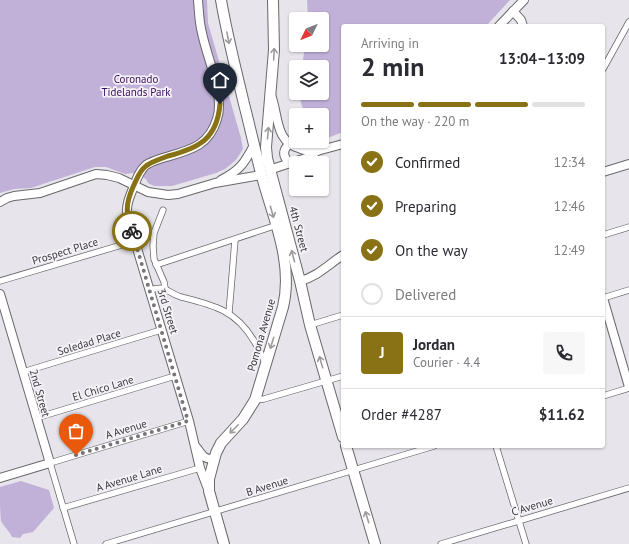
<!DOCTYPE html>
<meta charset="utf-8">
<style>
:root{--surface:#fff;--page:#f7f7f7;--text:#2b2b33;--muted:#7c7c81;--line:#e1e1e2;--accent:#897215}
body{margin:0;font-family:"PT Sans",sans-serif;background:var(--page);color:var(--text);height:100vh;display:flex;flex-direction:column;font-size:15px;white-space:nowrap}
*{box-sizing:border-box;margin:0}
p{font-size:13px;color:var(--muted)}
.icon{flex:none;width:22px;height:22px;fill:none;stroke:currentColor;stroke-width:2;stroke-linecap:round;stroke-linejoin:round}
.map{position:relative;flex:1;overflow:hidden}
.details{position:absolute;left:341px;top:24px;width:264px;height:424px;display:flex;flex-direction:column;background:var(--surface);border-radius:4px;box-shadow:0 1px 3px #0004}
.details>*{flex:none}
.needle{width:26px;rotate:227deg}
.controls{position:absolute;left:289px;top:12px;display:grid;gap:8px}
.controls a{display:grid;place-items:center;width:40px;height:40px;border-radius:4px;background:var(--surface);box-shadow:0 1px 3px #0004;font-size:20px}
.pin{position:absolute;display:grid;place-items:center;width:34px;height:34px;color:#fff;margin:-41px -17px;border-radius:50% 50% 50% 0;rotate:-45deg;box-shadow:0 0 4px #0007}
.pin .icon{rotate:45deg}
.courier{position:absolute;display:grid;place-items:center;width:40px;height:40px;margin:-20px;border:3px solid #897215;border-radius:50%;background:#fff;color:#222;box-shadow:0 1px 5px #0007}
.overview em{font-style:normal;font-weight:700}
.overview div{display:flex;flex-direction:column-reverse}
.overview{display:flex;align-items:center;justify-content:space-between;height:68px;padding:0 20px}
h1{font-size:26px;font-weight:700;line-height:30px}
.bar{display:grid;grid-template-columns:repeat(4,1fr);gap:6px 4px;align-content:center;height:48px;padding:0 20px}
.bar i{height:5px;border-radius:3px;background:var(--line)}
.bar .active{background:var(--accent)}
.bar p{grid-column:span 4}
.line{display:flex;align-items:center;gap:10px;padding:0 20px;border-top:1px solid var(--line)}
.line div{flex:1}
.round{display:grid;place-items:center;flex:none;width:42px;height:42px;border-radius:4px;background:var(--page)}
ol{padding:0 20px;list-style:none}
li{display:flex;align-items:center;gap:12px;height:44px}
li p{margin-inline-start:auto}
li .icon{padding:4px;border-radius:50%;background:var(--accent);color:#fff;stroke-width:4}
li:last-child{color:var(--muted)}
li i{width:22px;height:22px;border:2px solid var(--line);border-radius:50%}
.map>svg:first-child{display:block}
</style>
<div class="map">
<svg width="629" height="544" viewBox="0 0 629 544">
<rect width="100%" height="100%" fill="#e7e5eb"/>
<g fill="#c1b0d8">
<polygon points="0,0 207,0 208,23 241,138 243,149 236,160 225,169 216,173 172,186 154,186 148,183 146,179 133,173 125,174 106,167 95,167 31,188 14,189 0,193"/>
<polygon points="307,0 510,0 486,26 343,26 343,132 322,140 322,115 305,115 301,103 300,93 322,93 322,67 302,67 305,45 322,45 322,19 308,19"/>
<path d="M21,481L49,490L54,508L33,532L23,534L20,538L12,537C9,530 4,527 1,521C0,514 0,496 0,487Z"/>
</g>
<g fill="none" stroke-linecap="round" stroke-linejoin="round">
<g stroke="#68676b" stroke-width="7">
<g id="street">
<polyline points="603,69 629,22"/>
<polyline points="163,210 154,233 153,246 154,259 164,282 165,288"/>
<polyline points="603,235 629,227"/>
<polyline points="156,265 271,227"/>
<polyline points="0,281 135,241"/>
<path d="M149,290C169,285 165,292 181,297C213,305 236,310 254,341C259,348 261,356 266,363"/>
<polyline points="603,298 629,290"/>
<polyline points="229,313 235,240"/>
<polyline points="310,325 343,315"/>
<polyline points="23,372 161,330"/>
<polyline points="603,396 629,388"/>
<polyline points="255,400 264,399 343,376"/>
<polyline points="36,418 175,376"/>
<polyline points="496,446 526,544"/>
<polyline points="63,508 200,468"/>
<polyline points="74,544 50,463 189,421"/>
<polyline points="106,544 434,446"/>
<polyline points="441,544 629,488"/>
</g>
</g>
<g stroke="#68676b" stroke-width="10">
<g id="secondary">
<path d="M198,0C199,11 199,22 202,33C207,58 225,96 217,119C209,146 190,150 166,157C159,159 152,161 146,165C140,170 137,178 134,186C130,196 126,204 127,215L189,421L200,468L208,489"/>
<polyline points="513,11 521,20 523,26"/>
<polyline points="499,26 524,0"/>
<path d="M271,95C279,115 274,142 301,149C306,151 312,151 317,151"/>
<path d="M289,144C282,151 283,156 289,163"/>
<polyline points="270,171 275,168 309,157 317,151 343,144"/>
<polyline points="603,172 629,164"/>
<path d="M221,180C240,170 244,164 254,145"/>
<polyline points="0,202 7,198 14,196 40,193 96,174 107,175 119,178 148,192 168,195 178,194 215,183 261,175"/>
<path d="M300,281C317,277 329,264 343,255"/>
<polyline points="0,294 50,463 0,478"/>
<polyline points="603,298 629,387"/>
<path d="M197,448C202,455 205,461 215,458"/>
</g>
</g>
<g stroke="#68676b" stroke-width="12">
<g id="highway">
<path d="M221,0C227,35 236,70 244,104C250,127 255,150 261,173C272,216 294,261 283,307L255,400L243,419L221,443L216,453L213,464L209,479V491L224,544"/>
<polyline points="273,0 274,50 266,147 267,158 300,281 310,325 343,437"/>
<polyline points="346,446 375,544"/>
</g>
</g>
<use href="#street" stroke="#fff" stroke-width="5.5"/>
<use href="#secondary" stroke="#fff" stroke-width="8"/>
<use href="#highway" stroke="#fff" stroke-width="10"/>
</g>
<defs><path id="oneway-shaft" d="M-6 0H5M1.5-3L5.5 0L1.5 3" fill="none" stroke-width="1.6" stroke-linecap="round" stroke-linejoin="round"/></defs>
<g stroke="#9c9c9d">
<use href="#oneway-shaft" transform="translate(228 38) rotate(79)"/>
<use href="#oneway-shaft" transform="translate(274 54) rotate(-87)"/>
<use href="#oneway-shaft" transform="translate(268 133) rotate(-85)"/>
<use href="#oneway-shaft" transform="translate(272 212) rotate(74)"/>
<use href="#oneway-shaft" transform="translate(293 256) rotate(-105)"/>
<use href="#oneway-shaft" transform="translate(272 343) rotate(107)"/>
<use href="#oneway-shaft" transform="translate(321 362) rotate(-106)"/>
<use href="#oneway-shaft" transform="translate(234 429) rotate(135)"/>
<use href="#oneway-shaft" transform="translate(367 517) rotate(-107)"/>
</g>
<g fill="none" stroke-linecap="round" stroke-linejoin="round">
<polyline stroke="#767579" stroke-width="4" stroke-dasharray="0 7.2" points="76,455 188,421 132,231"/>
<path stroke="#897215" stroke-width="5" d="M132,231C126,212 125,205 133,187C137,179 139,171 146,166C152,161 161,159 168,156C199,148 217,139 220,104"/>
</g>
<g text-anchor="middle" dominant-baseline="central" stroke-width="3.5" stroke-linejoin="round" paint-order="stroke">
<g font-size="11" fill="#380e5a" stroke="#f5f2f8">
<text x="136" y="79">Coronado<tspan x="136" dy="13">Tidelands Park</tspan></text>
</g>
<g font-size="11" fill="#39393b" stroke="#f5f2f8">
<text transform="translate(299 229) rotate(75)">4th Street</text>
<text transform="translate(65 251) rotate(-17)">Prospect Place</text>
<text transform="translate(168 311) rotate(73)">3rd Street</text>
<text transform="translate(261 335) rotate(-74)">Pomona Avenue</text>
<text transform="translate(89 342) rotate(-17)">Soledad Place</text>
<text transform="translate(103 388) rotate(-17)">El Chico Lane</text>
<text transform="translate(40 393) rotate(74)">2nd Street</text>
<text transform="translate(126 429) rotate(-17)">A Avenue</text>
<text transform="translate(129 478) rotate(-17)">A Avenue Lane</text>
<text transform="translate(267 486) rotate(-17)">B Avenue</text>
<text transform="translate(532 506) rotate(-17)">C Avenue</text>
</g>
</g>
</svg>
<div class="controls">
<a><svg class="needle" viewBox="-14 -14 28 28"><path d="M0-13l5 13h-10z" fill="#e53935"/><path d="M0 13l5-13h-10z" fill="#7c7c81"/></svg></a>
<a><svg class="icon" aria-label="layers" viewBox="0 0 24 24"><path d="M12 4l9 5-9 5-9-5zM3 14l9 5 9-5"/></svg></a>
<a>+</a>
<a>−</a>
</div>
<div class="pin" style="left:76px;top:455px;background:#ea580c"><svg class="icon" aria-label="bag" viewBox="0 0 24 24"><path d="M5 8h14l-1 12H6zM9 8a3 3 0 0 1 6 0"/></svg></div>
<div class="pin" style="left:220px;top:104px;background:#1f2937"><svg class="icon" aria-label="home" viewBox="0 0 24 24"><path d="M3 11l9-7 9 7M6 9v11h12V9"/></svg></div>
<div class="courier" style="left:132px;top:231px"><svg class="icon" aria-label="bike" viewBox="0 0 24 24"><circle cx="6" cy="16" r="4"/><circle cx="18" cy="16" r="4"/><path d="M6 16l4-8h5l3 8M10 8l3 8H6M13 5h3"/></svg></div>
<section class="details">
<div class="overview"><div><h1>2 min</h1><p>Arriving in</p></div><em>13:04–13:09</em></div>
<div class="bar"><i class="active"></i><i class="active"></i><i class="active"></i><i></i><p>On the way · 220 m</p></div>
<ol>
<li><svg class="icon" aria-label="check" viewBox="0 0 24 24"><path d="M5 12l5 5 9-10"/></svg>Confirmed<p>12:34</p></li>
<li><svg class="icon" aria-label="check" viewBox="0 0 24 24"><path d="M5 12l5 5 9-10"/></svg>Preparing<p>12:46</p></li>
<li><svg class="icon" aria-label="check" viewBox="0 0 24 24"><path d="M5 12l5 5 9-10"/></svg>On the way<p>12:49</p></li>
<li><i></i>Delivered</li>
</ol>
<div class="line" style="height:72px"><b class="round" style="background:var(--accent);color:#fff">J</b><div><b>Jordan</b><p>Courier · 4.4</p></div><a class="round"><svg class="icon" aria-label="phone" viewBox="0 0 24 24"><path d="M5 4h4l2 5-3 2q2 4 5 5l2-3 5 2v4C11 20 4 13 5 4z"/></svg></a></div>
<div class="line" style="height:52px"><div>Order #4287</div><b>$11.62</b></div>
</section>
</div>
